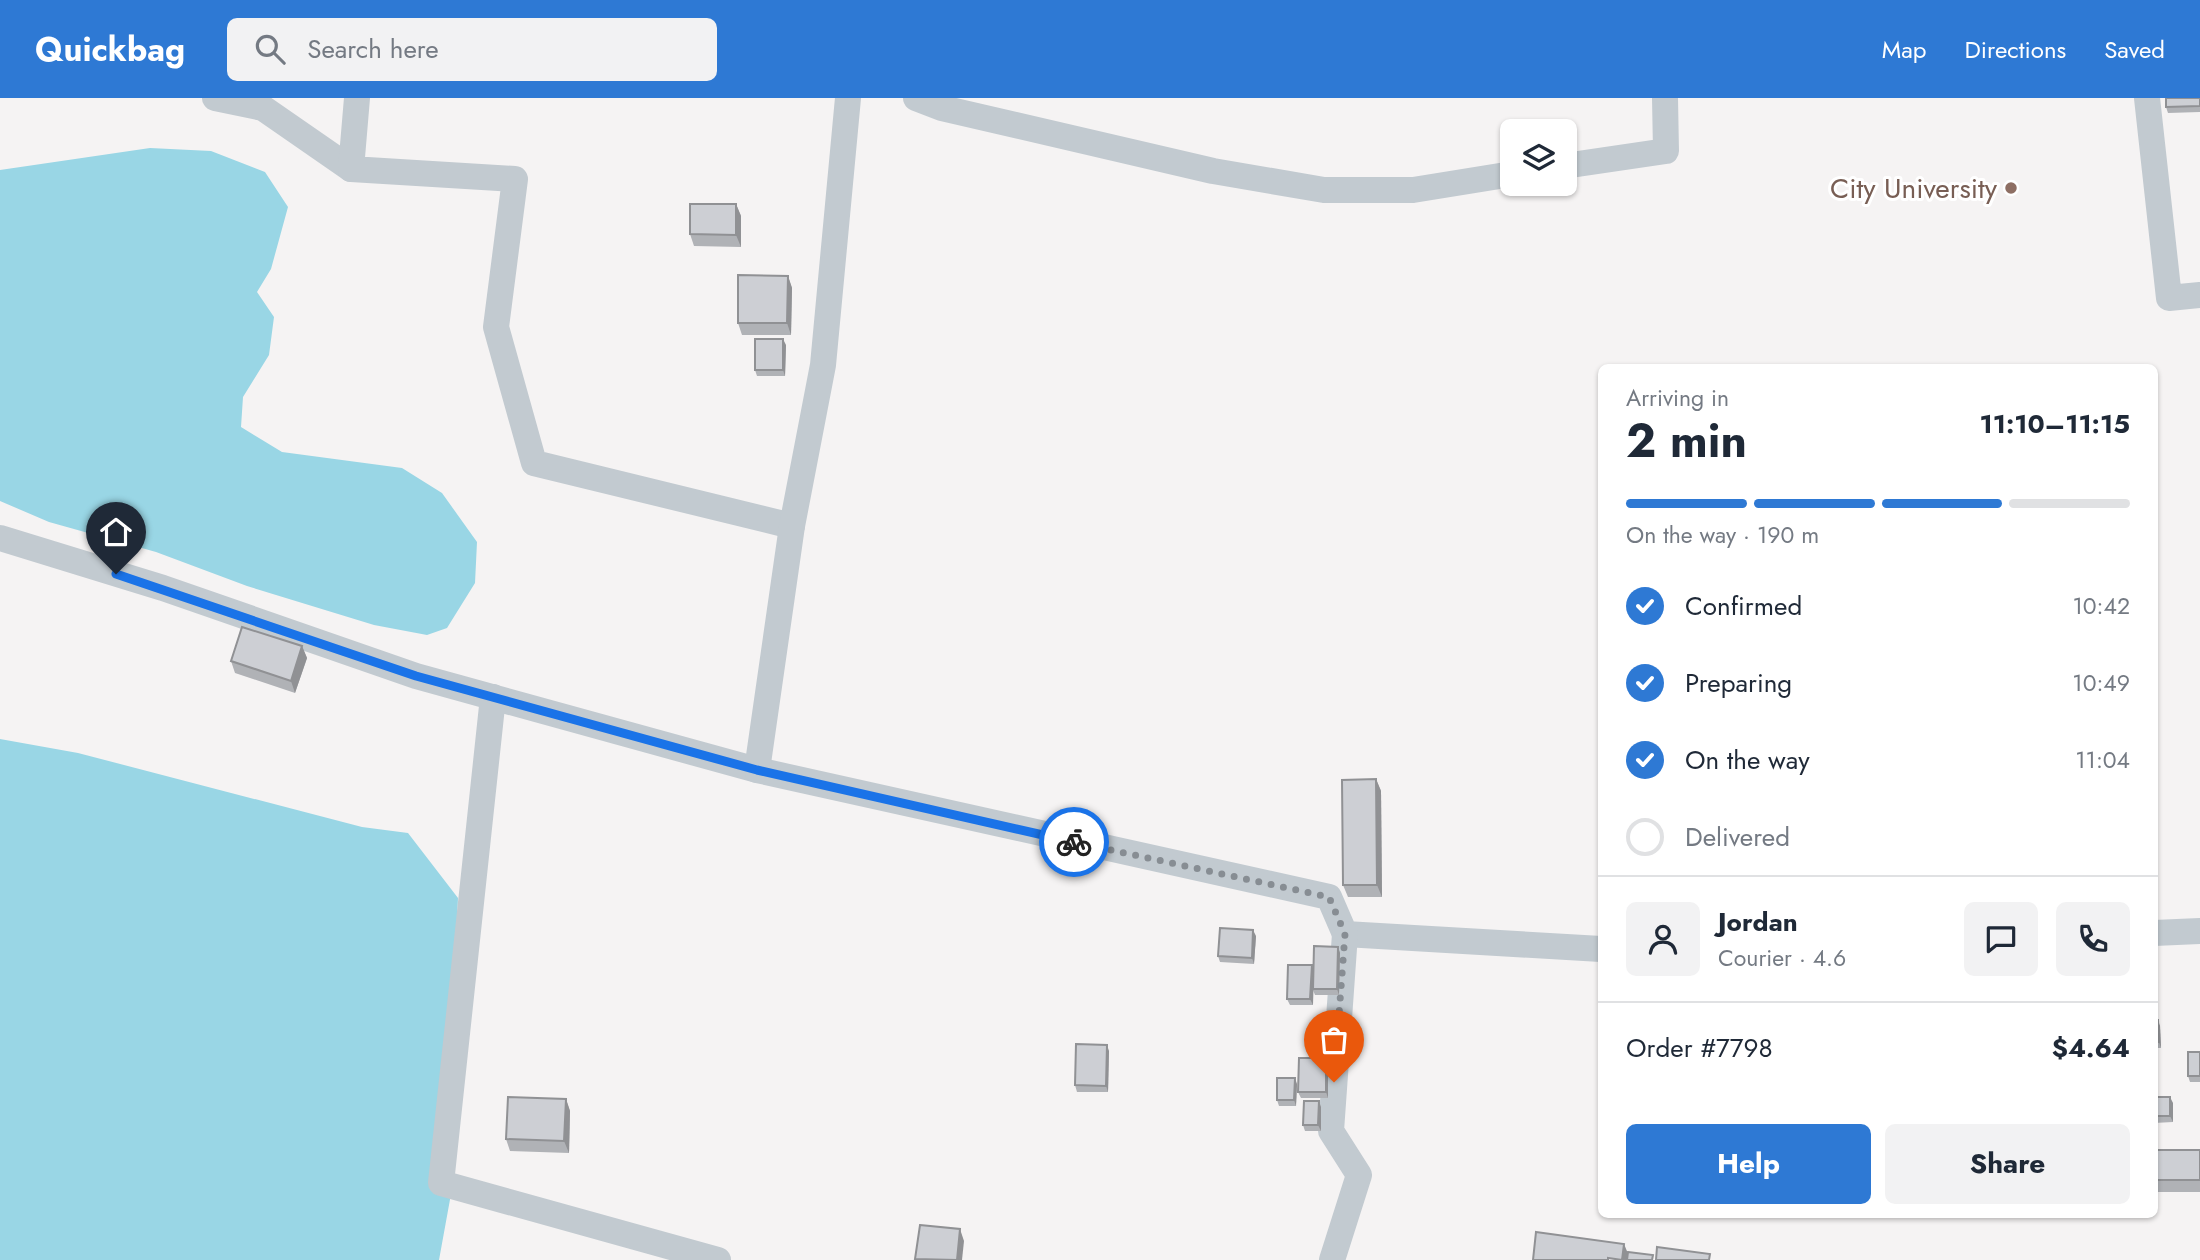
<!DOCTYPE html>
<meta charset="utf-8">
<style>
:root{--surface:#fff;--page:#f2f2f3;--text:#1f2937;--muted:#747a83;--line:#e0e1e3;--accent:#2e79d4}
body{margin:0;font-family:Jost,sans-serif;background:var(--page);color:var(--text);height:100vh;display:flex;flex-direction:column;font-size:26px;white-space:nowrap}
*{box-sizing:border-box;margin:0}
p{font-size:23px;color:var(--muted)}
.icon{flex:none;width:38px;height:38px;fill:none;stroke:currentColor;stroke-width:2;stroke-linecap:round;stroke-linejoin:round}
.map{position:relative;flex:1;overflow:hidden}
.panel{position:absolute;left:1598px;top:266px;width:560px;height:854px;display:flex;flex-direction:column;background:var(--surface);border-radius:10px;box-shadow:0 2px 5px #0004}
.panel>*{flex:none}
.tools{position:absolute;left:1500px;top:21px;display:grid;gap:14px}
.tools a{display:grid;place-items:center;width:77px;height:77px;border-radius:10px;background:var(--surface);box-shadow:0 2px 5px #0004;font-size:35px}
.pin{position:absolute;display:grid;place-items:center;width:60px;height:60px;color:#fff;margin:-72px -30px;border-radius:50% 50% 50% 0;rotate:-45deg;box-shadow:0 0 7px #0007}
.pin .icon{rotate:45deg}
.courier{position:absolute;display:grid;place-items:center;width:70px;height:70px;margin:-35px;border:5px solid #1a73e8;border-radius:50%;background:#fff;color:#222;box-shadow:0 2px 9px #0007}
.summary em{font-style:normal;font-weight:700}
.summary div{display:flex;flex-direction:column-reverse}
.summary{display:flex;align-items:center;justify-content:space-between;height:119px;padding:0 28px}
h1{font-size:46px;font-weight:700;line-height:52px}
.bar{display:grid;grid-template-columns:repeat(4,1fr);gap:10px 7px;align-content:center;height:84px;padding:0 28px}
.bar i{height:9px;border-radius:5px;background:var(--line)}
.bar .active{background:var(--accent)}
.bar p{grid-column:span 4}
.line{display:flex;align-items:center;gap:18px;padding:0 28px;border-top:2px solid var(--line)}
.line div{flex:1}
.round{display:grid;place-items:center;flex:none;width:74px;height:74px;border-radius:10px;background:var(--page)}
ol{padding:0 28px;list-style:none}
li{display:flex;align-items:center;gap:21px;height:77px}
li p{margin-inline-start:auto}
li .icon{padding:7px;border-radius:50%;background:var(--accent);color:#fff;stroke-width:4}
li:last-child{color:var(--muted)}
li i{width:38px;height:38px;border:4px solid var(--line);border-radius:50%}
.action{display:flex;gap:14px;margin-top:auto;padding:14px 28px}
.action a{flex:1;height:80px;border-radius:10px;background:var(--accent);color:#fff;font-size:28px;font-weight:700;line-height:80px;text-align:center}
.action a+a{background:var(--page);color:var(--text)}
header{display:flex;align-items:center;gap:42px;box-sizing:border-box;height:98px;padding:0 35px;background:var(--accent);color:#fff}
header strong{font-size:33px}
nav{display:flex;gap:38px;margin-inline-start:auto;font-size:24px}
.search{width:490px;height:63px;background:var(--page);display:flex;align-items:center;gap:18px;box-sizing:border-box;padding:0 24px;border-radius:10px;color:var(--muted);font-size:26px}
.map>svg:first-child{display:block}
</style>
<header>
<strong>Quickbag</strong>
<div class="search"><svg class="icon" aria-label="search" viewBox="0 0 24 24"><circle cx="10" cy="10" r="6"/><path d="M15 15l6 6"/></svg>Search here</div>
<nav><a>Map</a><a>Directions</a><a>Saved</a></nav>
</header>
<div class="map">
<svg width="2200" height="1162" viewBox="0 0 2200 1162">
<rect width="100%" height="100%" fill="#f5f3f3"/>
<g fill="#99d6e5">
<polygon points="150,50 211,53 265,74 288,109 271,171 257,194 274,219 269,257 243,299 241,329 282,354 402,370 442,395 477,444 475,485 447,530 427,537 374,527 247,488 156,454 49,424 0,403 0,72"/>
<polygon points="0,641 78,655 362,729 408,735 458,800 451,962 453,1085 439,1162 0,1162"/>
</g>
<g fill="none" stroke-linecap="round" stroke-linejoin="round">
<g stroke="#c2cad0" stroke-width="26">
<polyline points="215,0 263,10 351,71"/>
<polyline points="357,0 351,71 515,81 496,229 534,365 792,428"/>
<polyline points="916,0 942,10 1213,73 1324,92 1413,92 1512,76"/>
<polyline points="2147,0 2169,200 2200,197"/>
<polyline points="1564,68 1666,53 1665,0"/>
<polyline points="0,440 163,490 416,578 757,672 1329,799 1345,836 1601,851"/>
<polyline points="493,599 441,1085 718,1162"/>
<polyline points="757,672 792,428 823,267 848,0"/>
<polyline points="2154,835 2200,833"/>
<polyline points="1332,1162 1359,1077 1331,1033 1345,836"/>
</g>
</g>
<g fill="#b0b2b6">
<polygon points="2200,0 2200,14 2168,15 2166,9"/>
<polygon points="736,106 741,118 741,149 694,148 690,136"/>
<polygon points="788,178 792,190 791,237 742,237 738,225"/>
<polygon points="786,247 785,278 757,278 755,272"/>
<polygon points="302,548 307,560 295,595 235,575 231,563"/>
<polygon points="1376,681 1381,693 1382,799 1348,799 1343,787"/>
<polygon points="1256,838 1254,866 1220,864 1218,858"/>
<polygon points="1338,849 1340,855 1339,897 1315,897 1313,892 1313,907 1290,907 1287,901 1313,871"/>
<polygon points="2154,922 2160,928 2161,950 2154,950"/>
<polygon points="1329,950 1329,962 1327,962 1328,966 1328,1000 1301,1000 1298,994 1318,960 1316,955"/>
<polygon points="1109,953 1108,994 1077,994 1075,987"/>
<polygon points="2200,954 2200,984 2190,984 2188,978"/>
<polygon points="1297,986 1296,1008 1279,1008 1277,1002"/>
<polygon points="2154,999 2173,1005 2173,1024 2154,1025"/>
<polygon points="566,1001 570,1013 569,1055 510,1053 506,1041"/>
<polygon points="1321,1009 1321,1033 1305,1033 1303,1027"/>
<rect x="2154" y="1052" width="46" height="42"/>
</g>
<g fill="#909194">
<polygon points="736,106 741,118 741,149 736,137"/>
<polygon points="788,178 792,190 791,237 787,225"/>
<polygon points="783,241 786,247 785,278 783,272"/>
<polygon points="302,548 307,560 295,595 291,583"/>
<polygon points="1376,681 1381,693 1382,799 1377,787"/>
<polygon points="1253,832 1256,838 1254,866 1252,860"/>
<polygon points="1338,849 1340,855 1339,897 1337,891"/>
<polygon points="1312,867 1314,873 1313,907 1310,901"/>
<polygon points="2158,922 2160,928 2161,950 2159,944"/>
<polygon points="1327,944 1329,950 1329,962 1327,955"/>
<polygon points="1107,947 1109,953 1108,994 1106,988"/>
<polygon points="2154,959 2156,964 2156,988 2154,983"/>
<polygon points="1326,960 1328,966 1328,1000 1326,994"/>
<polygon points="1295,980 1297,986 1296,1008 1294,1002"/>
<polygon points="2170,999 2173,1005 2173,1024 2170,1018"/>
<polygon points="566,1001 570,1013 569,1055 564,1043"/>
<polygon points="1319,1003 1321,1009 1321,1033 1318,1027"/>
<polygon points="960,1131 964,1143 962,1162 957,1162"/>
<polygon points="1624,1146 1629,1158 1628,1162 1622,1162"/>
</g>
<g fill="#cdcfd4" stroke="#909194" stroke-width="2">
<polygon points="2166,0 2200,0 2200,8 2166,9"/>
<polygon points="690,106 736,106 736,137 690,136"/>
<polygon points="738,177 788,178 787,225 738,225"/>
<rect x="755" y="241" width="28" height="31"/>
<polygon points="242,529 302,548 291,583 231,563"/>
<polygon points="1376,681 1377,787 1343,787 1342,682"/>
<polygon points="1220,830 1253,832 1252,860 1218,858"/>
<polygon points="1314,848 1338,849 1337,891 1313,891"/>
<polygon points="1288,867 1312,867 1310,901 1287,901"/>
<polygon points="2154,922 2158,922 2159,944 2154,944"/>
<polygon points="1317,944 1327,944 1327,955 1316,955"/>
<polygon points="1076,946 1107,947 1106,988 1075,987"/>
<rect x="2188" y="954" width="12" height="24"/>
<polygon points="1299,960 1326,960 1326,994 1298,994"/>
<polygon points="1277,980 1295,980 1294,1002 1277,1002"/>
<polygon points="508,999 566,1001 564,1043 506,1041"/>
<rect x="2154" y="999" width="16" height="19"/>
<polygon points="1304,1003 1319,1003 1318,1027 1303,1027"/>
<rect x="2154" y="1052" width="46" height="30"/>
<polygon points="920,1127 960,1131 957,1162 915,1161"/>
<polygon points="1536,1134 1624,1146 1622,1162 1608,1160 1608,1162 1533,1162"/>
<polygon points="1657,1149 1710,1156 1709,1162 1656,1162"/>
<polygon points="1628,1154 1653,1157 1652,1162 1627,1162"/>
</g>
<g fill="none" stroke-linecap="round" stroke-linejoin="round">
<polyline stroke="#878d93" stroke-width="7" stroke-dasharray="0 12.6" points="1074,744 1329,799 1345,836 1334,984"/>
<polyline stroke="#1a73e8" stroke-width="9" points="116,476 416,578 757,672 1074,744"/>
</g>
<circle fill="#8d6e63" stroke="#fff" stroke-width="2.5" cx="2011" cy="90" r="7"/>
<g text-anchor="middle" dominant-baseline="central" stroke-width="6" stroke-linejoin="round" paint-order="stroke">
<g font-size="28" fill="#785e54" stroke="#fff" text-anchor="end">
<text x="1997" y="90">City University</text>
</g>
</g>
</svg>
<div class="tools">
<a><svg class="icon" aria-label="layers" viewBox="0 0 24 24"><path d="M12 4l9 5-9 5-9-5zM3 14l9 5 9-5"/></svg></a>
</div>
<div class="pin" style="left:1334px;top:984px;background:#ea580c"><svg class="icon" aria-label="bag" viewBox="0 0 24 24"><path d="M5 8h14l-1 12H6zM9 8a3 3 0 0 1 6 0"/></svg></div>
<div class="pin" style="left:116px;top:476px;background:#1f2937"><svg class="icon" aria-label="home" viewBox="0 0 24 24"><path d="M3 11l9-7 9 7M6 9v11h12V9"/></svg></div>
<div class="courier" style="left:1074px;top:744px"><svg class="icon" aria-label="bike" viewBox="0 0 24 24"><circle cx="6" cy="16" r="4"/><circle cx="18" cy="16" r="4"/><path d="M6 16l4-8h5l3 8M10 8l3 8H6M13 5h3"/></svg></div>
<section class="panel">
<div class="summary"><div><h1>2 min</h1><p>Arriving in</p></div><em>11:10–11:15</em></div>
<div class="bar"><i class="active"></i><i class="active"></i><i class="active"></i><i></i><p>On the way · 190 m</p></div>
<ol>
<li><svg class="icon" aria-label="check" viewBox="0 0 24 24"><path d="M5 12l5 5 9-10"/></svg>Confirmed<p>10:42</p></li>
<li><svg class="icon" aria-label="check" viewBox="0 0 24 24"><path d="M5 12l5 5 9-10"/></svg>Preparing<p>10:49</p></li>
<li><svg class="icon" aria-label="check" viewBox="0 0 24 24"><path d="M5 12l5 5 9-10"/></svg>On the way<p>11:04</p></li>
<li><i></i>Delivered</li>
</ol>
<div class="line" style="height:126px"><a class="round"><svg class="icon" aria-label="person" viewBox="0 0 24 24"><circle cx="12" cy="8" r="4"/><path d="M4 21q1-7 8-7t8 7"/></svg></a><div><b>Jordan</b><p>Courier · 4.6</p></div><a class="round"><svg class="icon" aria-label="chat" viewBox="0 0 24 24"><path d="M4 5h16v11H9l-5 4z"/></svg></a><a class="round"><svg class="icon" aria-label="phone" viewBox="0 0 24 24"><path d="M5 4h4l2 5-3 2q2 4 5 5l2-3 5 2v4C11 20 4 13 5 4z"/></svg></a></div>
<div class="line" style="height:91px"><div>Order #7798</div><b>$4.64</b></div>
<div class="action"><a>Help</a><a>Share</a></div>
</section>
</div>
